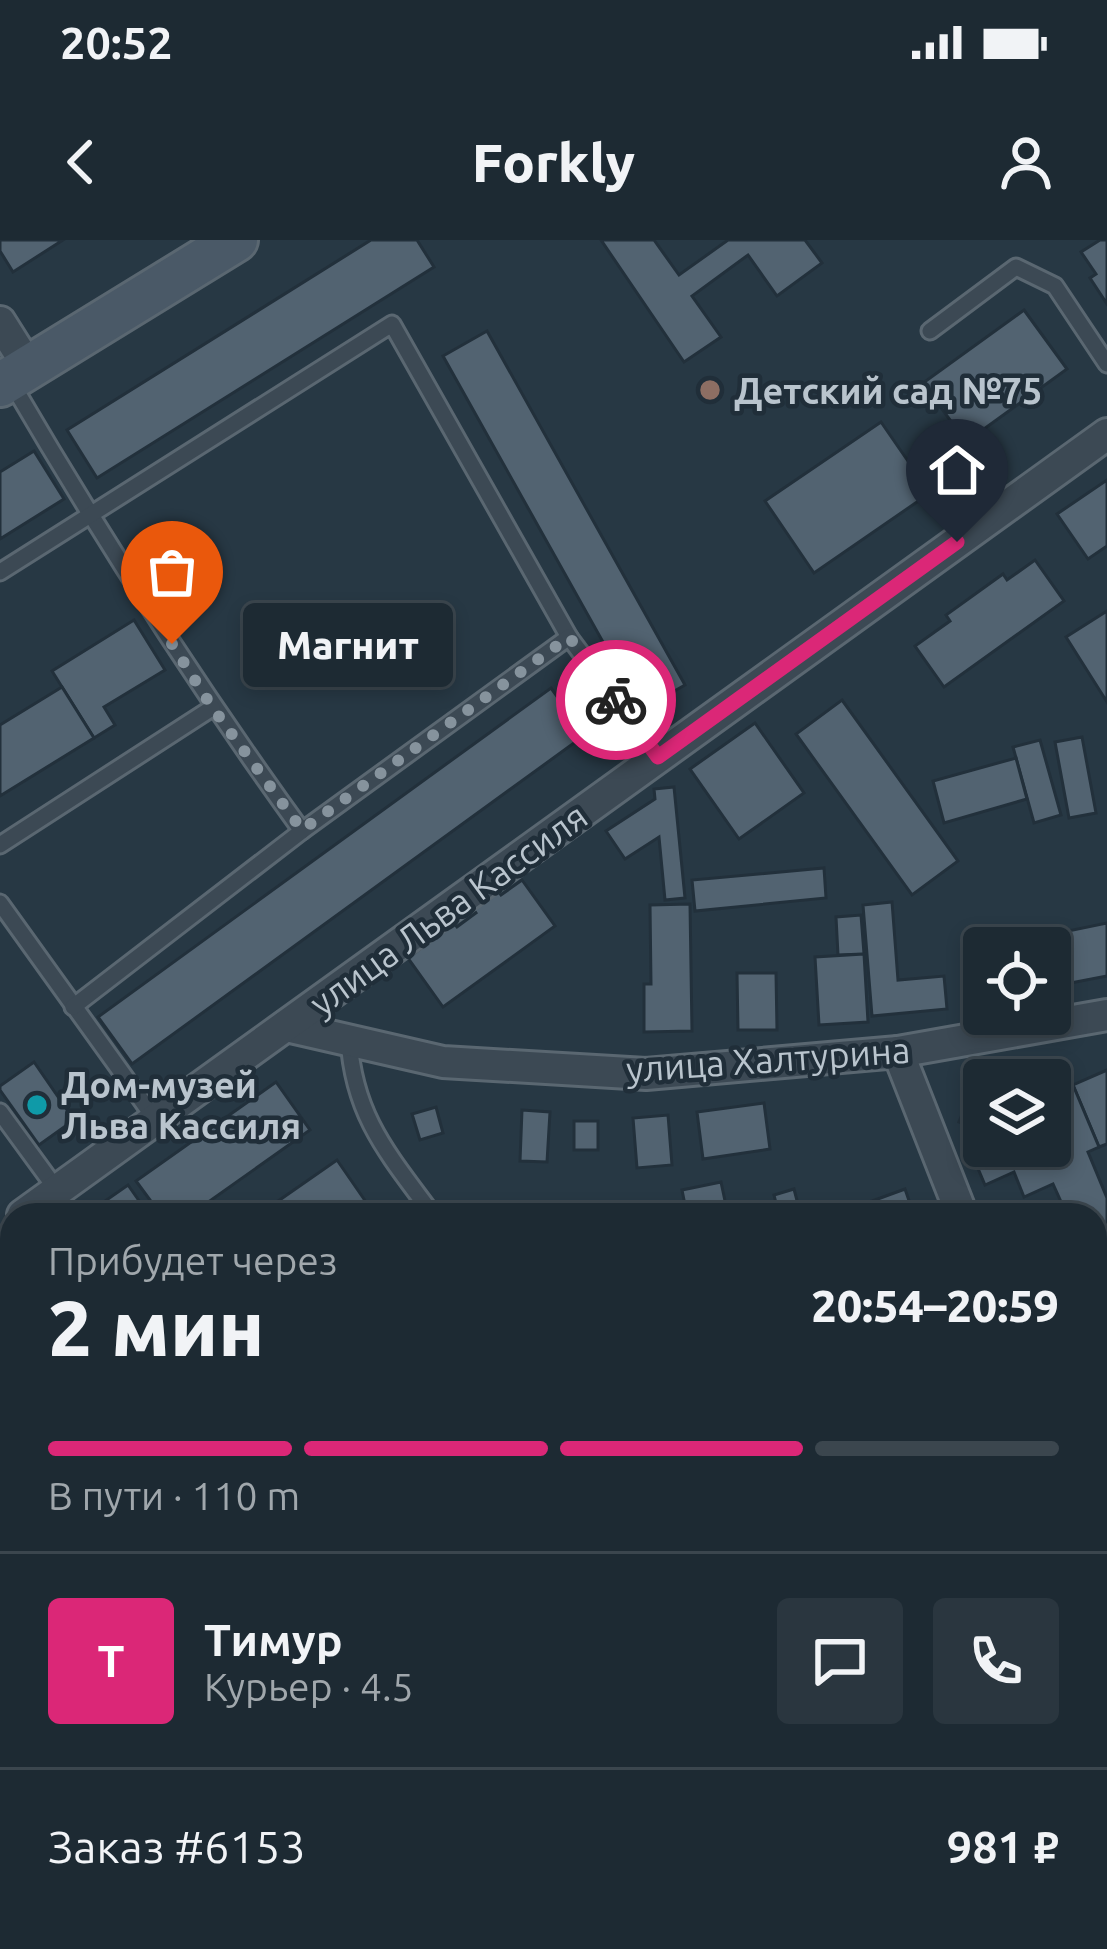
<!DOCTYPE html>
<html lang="ru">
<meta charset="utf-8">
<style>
:root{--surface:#1d2a33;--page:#2a363f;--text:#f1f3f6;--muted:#a0a7ac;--line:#3b464e;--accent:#db2777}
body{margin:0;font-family:Ubuntu,sans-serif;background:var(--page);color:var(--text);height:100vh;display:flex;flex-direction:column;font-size:45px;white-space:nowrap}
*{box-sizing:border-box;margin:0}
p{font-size:39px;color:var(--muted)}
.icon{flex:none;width:66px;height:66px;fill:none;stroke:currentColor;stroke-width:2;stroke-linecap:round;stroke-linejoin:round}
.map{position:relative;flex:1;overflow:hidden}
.details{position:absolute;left:0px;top:963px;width:1107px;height:747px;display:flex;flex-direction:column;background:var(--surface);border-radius:36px 36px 0 0;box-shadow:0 6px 18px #0003,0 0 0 3px var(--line)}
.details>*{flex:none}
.controls{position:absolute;left:963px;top:687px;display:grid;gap:24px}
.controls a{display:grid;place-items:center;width:108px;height:108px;border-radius:12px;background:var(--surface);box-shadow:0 6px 18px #0003,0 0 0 3px var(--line);font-size:60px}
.pin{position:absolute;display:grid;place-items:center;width:102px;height:102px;color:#fff;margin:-123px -51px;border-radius:50% 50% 50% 0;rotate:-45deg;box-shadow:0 0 12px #0007}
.pin .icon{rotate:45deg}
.courier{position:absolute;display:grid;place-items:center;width:120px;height:120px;margin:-60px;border:9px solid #db2777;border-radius:50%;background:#fff;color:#222;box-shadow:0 3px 15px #0007}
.bubble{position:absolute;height:84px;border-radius:12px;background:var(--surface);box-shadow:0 6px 18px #0003,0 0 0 3px var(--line);font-size:39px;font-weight:800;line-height:84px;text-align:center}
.headline em{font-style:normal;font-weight:800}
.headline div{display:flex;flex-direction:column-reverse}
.headline{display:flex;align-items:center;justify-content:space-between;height:204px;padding:0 48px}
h1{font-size:78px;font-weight:800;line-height:90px}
.bar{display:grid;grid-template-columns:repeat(4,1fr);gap:18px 12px;align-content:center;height:144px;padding:0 48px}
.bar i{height:15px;border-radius:9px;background:var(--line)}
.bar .selected{background:var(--accent)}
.bar p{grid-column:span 4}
.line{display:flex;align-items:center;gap:30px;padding:0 48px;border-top:3px solid var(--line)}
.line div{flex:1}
.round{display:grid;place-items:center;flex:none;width:126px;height:126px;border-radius:12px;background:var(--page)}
.status{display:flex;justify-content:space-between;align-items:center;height:84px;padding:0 60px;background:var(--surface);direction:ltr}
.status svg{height:33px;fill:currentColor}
header{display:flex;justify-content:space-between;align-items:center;height:156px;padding:0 48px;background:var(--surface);font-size:54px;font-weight:800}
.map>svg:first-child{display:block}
</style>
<div class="status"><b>20:52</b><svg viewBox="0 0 49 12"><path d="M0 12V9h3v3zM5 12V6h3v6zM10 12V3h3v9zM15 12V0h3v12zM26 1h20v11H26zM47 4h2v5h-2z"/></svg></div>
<header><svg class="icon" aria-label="back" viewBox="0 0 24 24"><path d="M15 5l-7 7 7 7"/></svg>Forkly<svg class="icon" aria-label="person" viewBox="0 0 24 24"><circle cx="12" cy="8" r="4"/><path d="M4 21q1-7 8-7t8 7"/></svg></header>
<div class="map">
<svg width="1107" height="1709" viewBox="0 0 1107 1709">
<rect width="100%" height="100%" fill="#273844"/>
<g fill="#526371" stroke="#22303b" stroke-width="3">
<polygon points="0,0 63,0 13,32 0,11"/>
<polygon points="371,0 417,0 434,27 97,238 67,190"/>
<polygon points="601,0 654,0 679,35 728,0 805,0 822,23 777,56 748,15 692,56 721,97 684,122"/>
<polygon points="1100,0 1107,0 1107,64 1090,38 1096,34 1081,12"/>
<polygon points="1024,70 1067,129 966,202 923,143"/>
<polygon points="487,91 685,445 641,470 443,116"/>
<polygon points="881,182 930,253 814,333 765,261"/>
<polygon points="34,211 64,259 0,299 0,232"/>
<polygon points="1107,240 1107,306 1088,319 1057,274"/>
<polygon points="1035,320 1064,361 944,447 915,406 950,381 946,375 1003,334 1007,340"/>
<polygon points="1107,371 1107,462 1066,397"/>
<polygon points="134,380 165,430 104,467 115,485 94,498 52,431"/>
<polygon points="62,447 94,498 0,556 0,485"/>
<polygon points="551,448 585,495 132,824 98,777"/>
<polygon points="842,460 958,621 912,655 796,494"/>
<polygon points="755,483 804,553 739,599 690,529"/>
<polygon points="1082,497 1096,573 1069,578 1055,502"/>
<polygon points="1040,500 1061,575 1034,583 1013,507"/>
<polygon points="1016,518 1027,559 944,583 933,541"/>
<polygon points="674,547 685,658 665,660 659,597 625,619 606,591 655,559 654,549"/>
<polygon points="824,628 826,658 695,671 692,640"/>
<polygon points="522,640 555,686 443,767 408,718 424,706 420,700 451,679 457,687 476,673 470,664 495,647 501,655"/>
<polygon points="892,662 898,740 944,736 947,769 872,776 863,665"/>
<polygon points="690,664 692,791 644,792 644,744 651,744 650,665"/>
<polygon points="861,675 864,714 838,715 836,677"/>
<polygon points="1107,683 1107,736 1050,747 1050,708 1000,708 1000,705"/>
<polygon points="864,714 868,782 819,785 815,717"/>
<polygon points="737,733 776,733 777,790 738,790"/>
<polygon points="1033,820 1041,840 988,840"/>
<polygon points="34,822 74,880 39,905 0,850 0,846"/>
<polygon points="1107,830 1107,904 1099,907 1073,845"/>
<polygon points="276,842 310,890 190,975 161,975 136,941"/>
<polygon points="1073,845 1099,907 1088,912 1107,958 1107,1095 1095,1084 1095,975 1067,975 1053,944 1024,957 1014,932 985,945 963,893 970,886 959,882 972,851 983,855 984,852 984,906 1050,906 1050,855"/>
<polygon points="764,863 770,909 703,919 697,872"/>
<polygon points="436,867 443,893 420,900 412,874"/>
<polygon points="522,870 550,872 547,922 520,921"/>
<polygon points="668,875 672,925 637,928 633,878"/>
<rect x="574" y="881" width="24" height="29"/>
<polygon points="337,920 375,975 277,975 271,966"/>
<polygon points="721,942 728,975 687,975 682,950"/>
<polygon points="128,945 149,975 85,975"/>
<polygon points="794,949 800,972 779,975 774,955"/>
<polygon points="905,949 914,975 868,975 864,964"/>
<polygon points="12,1153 12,1246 0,1238 0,1170"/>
<polygon points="1107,1323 1107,1416 1096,1431 1095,1340"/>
<polygon points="12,1379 12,1445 0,1434 0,1393"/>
<polygon points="1107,1619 1107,1682 1095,1689 1095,1626"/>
<polygon points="12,1659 12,1698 57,1698 67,1708 0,1709 0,1660 5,1665"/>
<polygon points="282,1698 381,1698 394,1709 294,1709"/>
<polygon points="594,1698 630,1698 651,1709 592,1709 589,1707"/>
<polygon points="675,1698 712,1698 720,1709 684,1709"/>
</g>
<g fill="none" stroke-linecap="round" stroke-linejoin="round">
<g stroke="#5a6771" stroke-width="21">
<g id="lane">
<polyline points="930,91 1016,27 1055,46 1107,124"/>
<path d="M11,142C101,296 197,446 302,591"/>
<polyline points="0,332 392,84 569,397"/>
<polyline points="0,605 212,468"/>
<polyline points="0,663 155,879"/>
<polyline points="73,767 302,591 569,397 658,517"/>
<path d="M349,800C354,877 389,915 433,975"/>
<polyline points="0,872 57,950"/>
</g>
</g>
<g stroke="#5a6771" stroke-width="36">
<g id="street">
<polyline points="0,82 29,128"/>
<polyline points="286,786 443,822 646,834 898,812 1107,775"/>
<polyline points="898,812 962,975"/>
<polyline points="23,975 1107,194"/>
<polyline points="1095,1136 1107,1146"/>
<polyline points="1095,1534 1107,1546"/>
</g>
</g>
<g stroke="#5a6771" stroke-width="48">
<g id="secondary">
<polyline points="0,145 236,0"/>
<polyline points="0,1517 12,1528"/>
<polyline points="199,1698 211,1709"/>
</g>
</g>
<use href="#lane" stroke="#3c4954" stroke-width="15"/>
<use href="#street" stroke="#3c4954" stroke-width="30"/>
<use href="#secondary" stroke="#4a5967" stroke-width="42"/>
</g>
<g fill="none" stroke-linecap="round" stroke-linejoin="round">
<polyline stroke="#86939d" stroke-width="12" stroke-dasharray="0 21.6" points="172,404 212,467 302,590 569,397 616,460"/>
<polyline stroke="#db2777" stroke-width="15" points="616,460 658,517 957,302"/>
</g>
<circle fill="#8d6e63" stroke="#202e39" stroke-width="4.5" cx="710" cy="150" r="12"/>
<circle fill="#0f9aa8" stroke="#202e39" stroke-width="4.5" cx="37" cy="865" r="12"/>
<g text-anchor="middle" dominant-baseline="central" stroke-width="9" stroke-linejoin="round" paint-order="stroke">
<g font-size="36" font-weight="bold" fill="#b9c4cd" stroke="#202e39" text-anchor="start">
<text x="734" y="150">Детский сад №75</text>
<text x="61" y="844">Дом-музей<tspan x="61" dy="41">Льва Кассиля</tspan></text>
</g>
<g font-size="36" fill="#b9c4cd" stroke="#202e39">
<text transform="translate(448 669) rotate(-36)">улица Льва Кассиля</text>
<text transform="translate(768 819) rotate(-4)">улица Халтурина</text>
</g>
</g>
</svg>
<div class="controls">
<a><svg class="icon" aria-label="locate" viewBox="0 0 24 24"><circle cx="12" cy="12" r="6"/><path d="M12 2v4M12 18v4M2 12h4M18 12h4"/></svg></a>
<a><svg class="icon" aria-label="layers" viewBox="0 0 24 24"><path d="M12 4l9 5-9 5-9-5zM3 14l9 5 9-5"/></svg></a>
</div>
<div class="pin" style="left:172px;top:404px;background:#ea580c"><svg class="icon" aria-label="bag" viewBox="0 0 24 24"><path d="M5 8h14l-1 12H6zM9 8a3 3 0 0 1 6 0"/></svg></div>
<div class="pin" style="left:957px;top:302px;background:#1f2937"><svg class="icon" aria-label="home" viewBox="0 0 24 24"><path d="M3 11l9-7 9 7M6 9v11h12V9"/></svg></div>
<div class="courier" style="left:616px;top:460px"><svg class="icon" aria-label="bike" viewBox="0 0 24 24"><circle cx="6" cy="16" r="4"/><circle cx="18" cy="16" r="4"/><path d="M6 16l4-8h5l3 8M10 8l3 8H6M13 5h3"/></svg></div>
<div class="bubble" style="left:243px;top:363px;width:210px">Магнит</div>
<section class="details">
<div class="headline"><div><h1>2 мин</h1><p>Прибудет через</p></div><em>20:54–20:59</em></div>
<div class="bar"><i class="selected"></i><i class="selected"></i><i class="selected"></i><i></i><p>В пути · 110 m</p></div>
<div class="line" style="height:216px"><b class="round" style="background:var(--accent);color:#fff">Т</b><div><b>Тимур</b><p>Курьер · 4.5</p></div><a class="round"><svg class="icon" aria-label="chat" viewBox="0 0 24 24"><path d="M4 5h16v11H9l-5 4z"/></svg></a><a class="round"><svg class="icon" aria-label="phone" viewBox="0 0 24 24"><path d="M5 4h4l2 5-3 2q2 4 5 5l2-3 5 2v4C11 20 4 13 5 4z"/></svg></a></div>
<div class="line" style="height:156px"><div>Заказ #6153</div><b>981 ₽</b></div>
</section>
</div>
